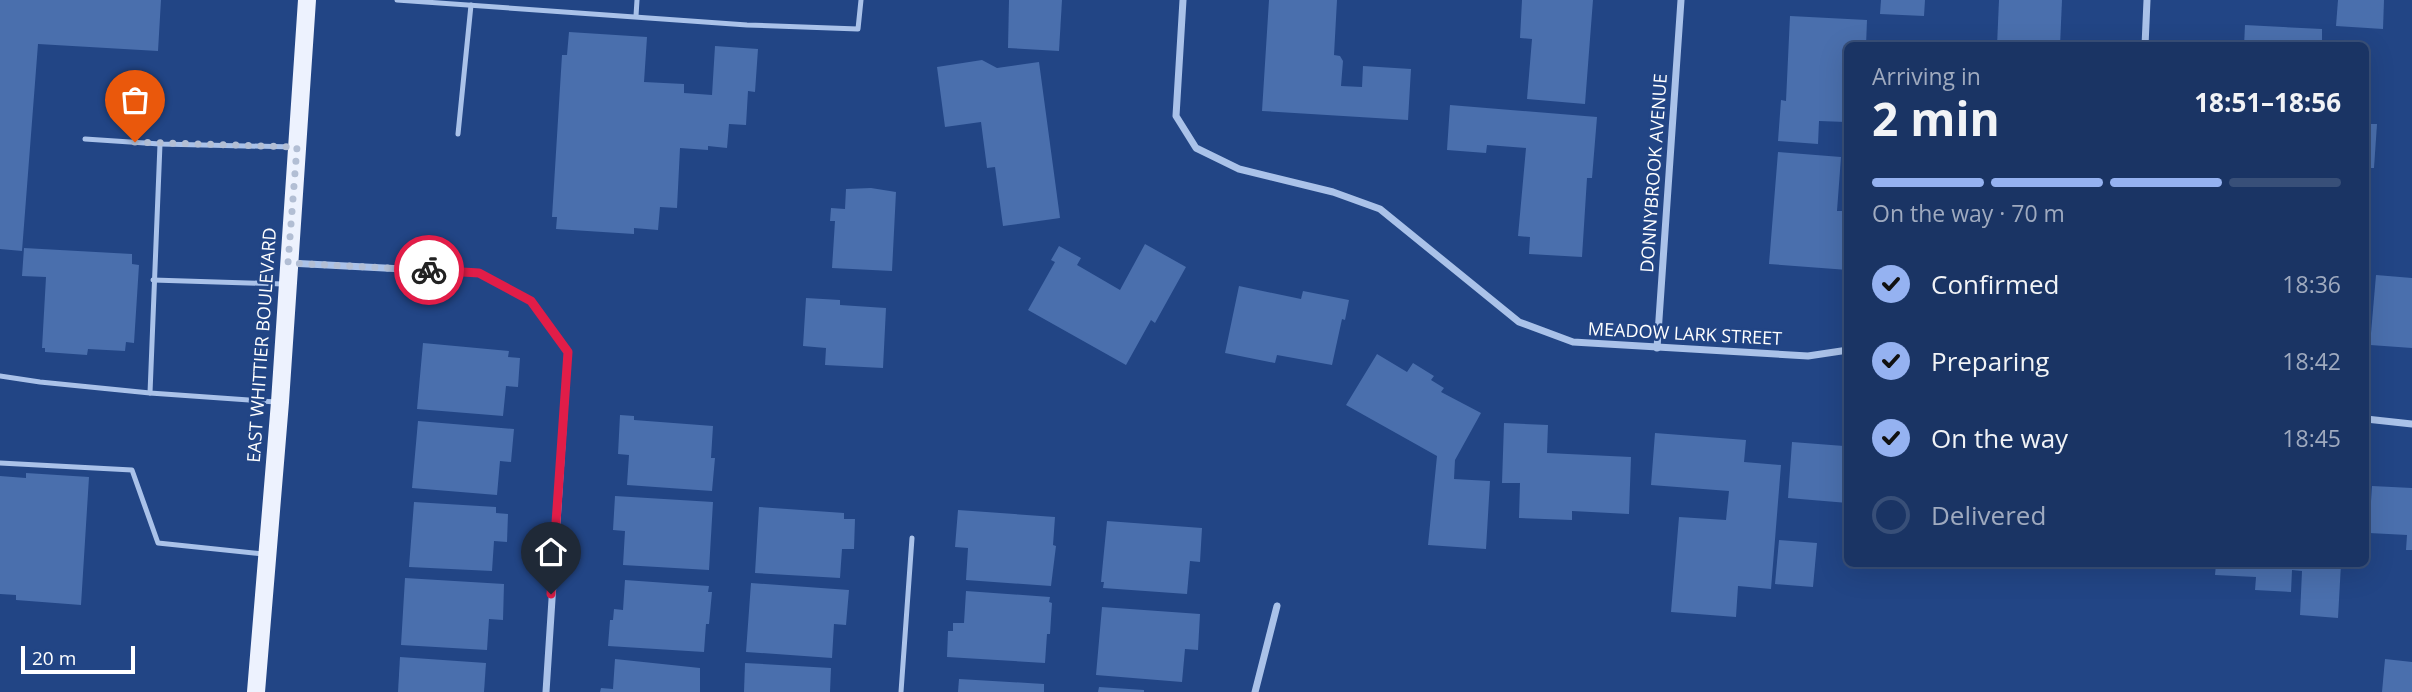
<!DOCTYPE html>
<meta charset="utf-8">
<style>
:root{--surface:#1a3464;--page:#233c6a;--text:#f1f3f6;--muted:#9faabf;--line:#384f78;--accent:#95b2f1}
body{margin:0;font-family:"Open Sans",sans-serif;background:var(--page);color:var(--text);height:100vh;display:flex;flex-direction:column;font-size:26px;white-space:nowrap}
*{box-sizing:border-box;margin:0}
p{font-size:23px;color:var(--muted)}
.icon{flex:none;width:38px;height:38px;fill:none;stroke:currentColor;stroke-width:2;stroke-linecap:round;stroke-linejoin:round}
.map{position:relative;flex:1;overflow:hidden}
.panel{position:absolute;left:1844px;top:42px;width:525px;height:525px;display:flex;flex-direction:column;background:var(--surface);border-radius:10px;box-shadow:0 7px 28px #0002,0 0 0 2px var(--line)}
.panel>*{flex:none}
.scale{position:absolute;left:21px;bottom:18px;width:114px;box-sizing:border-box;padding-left:7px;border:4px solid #fff;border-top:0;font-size:19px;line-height:24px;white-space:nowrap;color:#fff;-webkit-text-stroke:5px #224585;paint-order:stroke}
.pin{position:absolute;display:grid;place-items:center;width:60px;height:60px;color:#fff;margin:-72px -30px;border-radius:50% 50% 50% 0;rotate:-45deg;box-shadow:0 0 7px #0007}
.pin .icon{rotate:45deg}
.courier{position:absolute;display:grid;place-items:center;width:70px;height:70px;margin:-35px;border:5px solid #e11d48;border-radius:50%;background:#fff;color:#222;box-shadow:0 2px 9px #0007}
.summary em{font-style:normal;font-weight:700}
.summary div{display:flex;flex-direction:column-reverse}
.summary{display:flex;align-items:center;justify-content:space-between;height:119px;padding:0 28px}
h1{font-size:46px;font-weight:700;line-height:52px}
.bar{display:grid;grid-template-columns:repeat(4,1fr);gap:10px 7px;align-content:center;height:84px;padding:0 28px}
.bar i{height:9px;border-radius:5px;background:var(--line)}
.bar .active{background:var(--accent)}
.bar p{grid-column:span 4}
ol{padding:0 28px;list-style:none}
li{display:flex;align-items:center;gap:21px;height:77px}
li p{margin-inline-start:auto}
li .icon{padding:7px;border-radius:50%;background:var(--accent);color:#111;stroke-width:4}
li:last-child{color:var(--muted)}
li i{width:38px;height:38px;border:4px solid var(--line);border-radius:50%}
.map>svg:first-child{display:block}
</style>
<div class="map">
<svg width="2412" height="692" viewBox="0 0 2412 692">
<rect width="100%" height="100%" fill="#224585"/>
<g fill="#4a6fad">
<polygon points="0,0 161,0 158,51 38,44 22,251 0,249"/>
<polygon points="1009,0 1062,0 1059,51 1008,48"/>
<polygon points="1269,0 1337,0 1334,55 1340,56 1343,61 1341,86 1362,87 1363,66 1411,69 1408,120 1262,111"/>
<polygon points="1522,0 1593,0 1585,104 1527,99 1532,39 1520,38"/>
<polygon points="1881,0 1925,0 1924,16 1880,14"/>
<polygon points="1999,0 2062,0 2060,46 1997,46"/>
<polygon points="2338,0 2384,0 2383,29 2336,26"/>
<polygon points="1790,16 1867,20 1866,46 1848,46 1846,122 1819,121 1818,144 1778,141 1781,100 1786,101"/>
<polygon points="2245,25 2322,29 2322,46 2244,46"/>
<polygon points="569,32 647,37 644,82 684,84 684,93 712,95 715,46 758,49 755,92 748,91 746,125 729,124 727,148 708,146 708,150 680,148 677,208 660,207 658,230 634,228 634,234 556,229 557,217 552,217 562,55 567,55"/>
<polygon points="982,60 997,68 1039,62 1060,218 1003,226 995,167 987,168 981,122 945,127 937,67"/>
<polygon points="1450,105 1597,117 1592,178 1587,178 1582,257 1529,254 1530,237 1518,236 1526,148 1487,145 1486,153 1447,150"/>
<polygon points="2366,124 2377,124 2374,168 2366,168"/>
<polygon points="1778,152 1841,157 1837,211 1848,211 1848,270 1769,264"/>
<polygon points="871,188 896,192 892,271 832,268 835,221 830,221 831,208 845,209 846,189"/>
<polygon points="1145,244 1186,267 1155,323 1151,320 1126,365 1028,310 1055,262 1051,260 1059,246 1081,258 1077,265 1120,290"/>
<polygon points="24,248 132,254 132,264 139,265 134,343 126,342 125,351 88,349 87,355 45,352 45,348 42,348 46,277 22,276"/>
<polygon points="2376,275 2412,278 2412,348 2370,345"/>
<polygon points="1239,286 1301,299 1303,291 1349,300 1345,320 1342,319 1332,365 1277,355 1275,363 1225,353"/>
<polygon points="806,298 840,300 840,305 886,308 883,368 825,365 826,348 803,346"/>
<polygon points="423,343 509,351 508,357 520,358 518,387 506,386 503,416 417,409"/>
<polygon points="1377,354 1407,372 1413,363 1434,376 1431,380 1444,388 1441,392 1481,413 1455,460 1454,479 1490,481 1486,549 1428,545 1437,456 1346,405"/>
<polygon points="620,415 634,416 634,420 713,426 711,458 715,458 712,491 627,485 629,455 618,454"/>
<polygon points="418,421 514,429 511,462 500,461 497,495 412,488"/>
<polygon points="1504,423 1548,425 1547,453 1631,457 1629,514 1572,511 1572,520 1519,518 1520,483 1502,483"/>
<polygon points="1655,433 1746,440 1744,462 1781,465 1771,589 1738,586 1736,617 1671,612 1679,517 1726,520 1729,491 1651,485"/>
<polygon points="1845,440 1848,440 1848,503 1788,498 1792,442 1844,446"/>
<polygon points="26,473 89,477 81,605 16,600 16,595 0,594 0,476 26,478"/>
<polygon points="2372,486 2412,488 2412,550 2406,550 2407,535 2369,533"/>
<polygon points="615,496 713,502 709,570 623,565 625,531 613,530"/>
<polygon points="414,502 496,507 496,513 508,514 507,542 494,541 492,571 409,567"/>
<polygon points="759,507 844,513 844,519 855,519 854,549 842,549 840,578 755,573"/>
<polygon points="958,510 1055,517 1053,545 1056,546 1051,586 966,580 968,548 955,547"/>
<polygon points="1107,521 1202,528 1200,562 1190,561 1187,594 1103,588 1104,582 1101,582"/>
<polygon points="1779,540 1817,543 1813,587 1775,584"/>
<polygon points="2216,564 2341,564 2338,618 2300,615 2302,571 2292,570 2291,592 2255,590 2256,577 2215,575"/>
<polygon points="405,578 504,584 503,620 489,619 487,650 401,645"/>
<polygon points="625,580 709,586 708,592 712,592 709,624 706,624 704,652 608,646 610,620 613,620 614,609 623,610"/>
<polygon points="751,583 849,590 846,625 834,624 832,658 746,652"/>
<polygon points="966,591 1050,597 1049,602 1052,603 1050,634 1047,634 1045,663 947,657 948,631 953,631 953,623 964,623"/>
<polygon points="1102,607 1200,614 1198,650 1185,649 1182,682 1096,675"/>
<polygon points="400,657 486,663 484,692 398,692"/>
<polygon points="615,659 700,668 700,692 600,692 601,688 613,689"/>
<polygon points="2385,659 2412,662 2412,692 2382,692"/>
<polygon points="745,663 831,668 830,692 744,692"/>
<polygon points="959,679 1044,684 1044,692 958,692"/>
<polygon points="1099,687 1144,690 1144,692 1098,692"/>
</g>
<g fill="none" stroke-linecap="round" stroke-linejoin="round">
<g stroke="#aac2e9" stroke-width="5">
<polyline points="397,0 747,25 858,29 861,0"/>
<polyline points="636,16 637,0"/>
<polyline points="458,134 471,5"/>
<polyline points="85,139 160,144 294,147"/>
<polyline points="160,144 150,393 276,402"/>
<polyline points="153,280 283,284"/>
<polyline points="0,376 40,382 150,393"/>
<polyline points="0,463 132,470 158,543 263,554"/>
<polyline points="901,692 912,538"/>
</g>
<g stroke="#aac2e9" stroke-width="7">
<polyline points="1183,0 1176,116 1196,148 1239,169 1333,192 1380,209 1519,322 1573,342 1808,356 1848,350"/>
<polyline points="2145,46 2147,0"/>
<polyline points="289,263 479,273 531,301 568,352 546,692"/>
<polyline points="1657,348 1681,0"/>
<polyline points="2366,419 2412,424"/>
<polyline points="1255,692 1277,606"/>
</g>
<polyline stroke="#edf2fe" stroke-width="18" points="256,692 280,402 307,0"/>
</g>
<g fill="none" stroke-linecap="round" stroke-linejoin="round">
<polyline stroke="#b2bed4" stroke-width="7" stroke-dasharray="0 12.6" points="135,142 297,147 288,263 429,270"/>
<polyline stroke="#e11d48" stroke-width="9" points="429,270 479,273 531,301 568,352 551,594"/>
</g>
<g text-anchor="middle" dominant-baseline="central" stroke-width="5" stroke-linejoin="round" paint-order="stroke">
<g font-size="18" fill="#fff" stroke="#224585">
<text transform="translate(1653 173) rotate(-86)">DONNYBROOK AVENUE</text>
<text transform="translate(1685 333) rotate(3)">MEADOW LARK STREET</text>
<text transform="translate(261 345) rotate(-86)">EAST WHITTIER BOULEVARD</text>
</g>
</g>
</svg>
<div class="scale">20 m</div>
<div class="pin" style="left:135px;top:142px;background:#ea580c"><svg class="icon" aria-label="bag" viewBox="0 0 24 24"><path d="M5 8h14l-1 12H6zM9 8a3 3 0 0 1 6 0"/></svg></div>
<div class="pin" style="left:551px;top:594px;background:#1f2937"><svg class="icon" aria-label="home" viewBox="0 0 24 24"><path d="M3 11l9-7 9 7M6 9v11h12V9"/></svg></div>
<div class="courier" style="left:429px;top:270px"><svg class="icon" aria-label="bike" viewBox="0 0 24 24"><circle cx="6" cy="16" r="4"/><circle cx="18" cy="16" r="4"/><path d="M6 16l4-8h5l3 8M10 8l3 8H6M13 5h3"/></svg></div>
<section class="panel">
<div class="summary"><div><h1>2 min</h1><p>Arriving in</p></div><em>18:51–18:56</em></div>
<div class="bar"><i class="active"></i><i class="active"></i><i class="active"></i><i></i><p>On the way · 70 m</p></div>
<ol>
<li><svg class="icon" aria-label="check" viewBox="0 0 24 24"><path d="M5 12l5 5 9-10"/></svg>Confirmed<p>18:36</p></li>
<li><svg class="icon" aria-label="check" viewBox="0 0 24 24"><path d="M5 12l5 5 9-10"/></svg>Preparing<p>18:42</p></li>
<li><svg class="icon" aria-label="check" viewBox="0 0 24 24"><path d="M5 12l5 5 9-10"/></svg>On the way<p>18:45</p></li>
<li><i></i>Delivered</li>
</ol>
</section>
</div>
